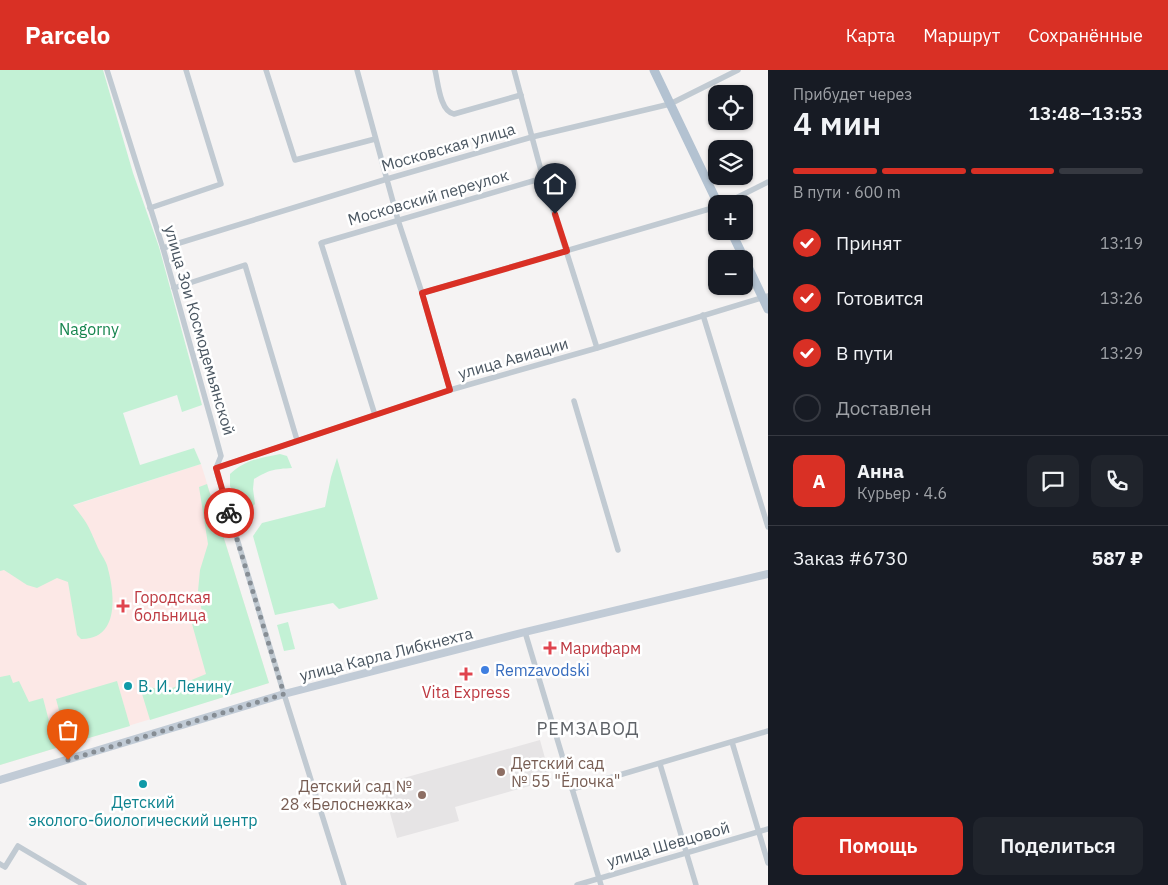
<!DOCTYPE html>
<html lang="ru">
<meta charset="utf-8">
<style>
:root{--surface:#171b24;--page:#20242c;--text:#f1f3f6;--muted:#9ea1a6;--line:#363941;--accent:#d93025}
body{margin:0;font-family:"IBM Plex Sans",sans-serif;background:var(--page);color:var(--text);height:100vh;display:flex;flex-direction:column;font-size:19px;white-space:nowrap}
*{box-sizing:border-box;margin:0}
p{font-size:16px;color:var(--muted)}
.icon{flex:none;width:28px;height:28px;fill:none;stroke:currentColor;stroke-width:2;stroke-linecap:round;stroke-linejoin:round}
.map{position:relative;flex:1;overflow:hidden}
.sheet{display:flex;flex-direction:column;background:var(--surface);width:400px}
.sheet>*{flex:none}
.controls{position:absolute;left:708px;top:15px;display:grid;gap:10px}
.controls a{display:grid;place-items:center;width:45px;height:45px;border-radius:10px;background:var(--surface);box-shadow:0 1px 4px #0004;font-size:25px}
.pin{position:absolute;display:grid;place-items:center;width:42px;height:42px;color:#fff;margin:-51px -21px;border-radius:50% 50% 50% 0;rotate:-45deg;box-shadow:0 0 5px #0007}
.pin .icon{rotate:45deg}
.courier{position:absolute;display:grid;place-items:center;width:50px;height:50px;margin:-25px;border:4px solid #d93025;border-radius:50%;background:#fff;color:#222;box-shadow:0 1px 6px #0007}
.overview em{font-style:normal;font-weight:600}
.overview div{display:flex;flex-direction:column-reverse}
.overview{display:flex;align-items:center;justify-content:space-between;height:85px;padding:0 25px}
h1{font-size:32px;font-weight:600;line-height:38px}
.bar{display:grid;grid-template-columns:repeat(4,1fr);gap:8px 5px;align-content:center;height:60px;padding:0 25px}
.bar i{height:6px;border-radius:4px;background:var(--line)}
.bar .current{background:var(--accent)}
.bar p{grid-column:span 4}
.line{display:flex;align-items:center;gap:12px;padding:0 25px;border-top:1px solid var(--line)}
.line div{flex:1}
.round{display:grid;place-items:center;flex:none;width:52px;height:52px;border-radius:10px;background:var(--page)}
ol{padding:0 25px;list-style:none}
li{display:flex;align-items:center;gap:15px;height:55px}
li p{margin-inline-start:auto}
li .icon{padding:5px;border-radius:50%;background:var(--accent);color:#fff;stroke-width:4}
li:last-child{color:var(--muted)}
li i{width:28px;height:28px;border:2px solid var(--line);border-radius:50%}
.primary-button{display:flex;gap:10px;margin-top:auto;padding:10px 25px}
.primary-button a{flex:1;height:58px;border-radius:10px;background:var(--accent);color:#fff;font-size:20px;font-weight:600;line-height:58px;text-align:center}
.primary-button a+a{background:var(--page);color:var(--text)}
header{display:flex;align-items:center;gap:30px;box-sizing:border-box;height:70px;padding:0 25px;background:var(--accent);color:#fff}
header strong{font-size:24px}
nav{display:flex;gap:28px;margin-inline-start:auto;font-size:18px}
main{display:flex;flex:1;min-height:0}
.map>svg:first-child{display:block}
</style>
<header>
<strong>Parcelo</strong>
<nav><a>Карта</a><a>Маршрут</a><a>Сохранённые</a></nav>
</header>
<main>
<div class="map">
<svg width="768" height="815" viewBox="0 0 768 815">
<rect width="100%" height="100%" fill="#f5f3f3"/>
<polygon fill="#e6e4e5" points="540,670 551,710 455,737 459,751 397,768 382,714"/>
<polygon fill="#fce8e6" points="201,394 269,613 0,695 0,459"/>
<g fill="#c3f1d5">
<path d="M0,0H103L133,103L159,177L202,335L182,342L177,325L123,343L140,395L194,378L201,394L73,435C77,440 81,445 85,451C91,460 95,472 100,482C103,487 107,493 108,499C115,525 119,570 81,569L77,565L68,512L57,508L37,518L27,515L4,500L0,501Z"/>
<path d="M280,384L287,386L292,398C274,399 269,400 254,409L253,419L255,434L246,443L241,438L237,420L233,422L230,416V404C245,390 260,388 280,384Z"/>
<polygon points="337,388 378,529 339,539 333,533 275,545 253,466 262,453 325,437 331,407"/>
<polygon points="207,414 269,613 150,650 139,614 165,621 206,604 192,554 203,547 198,521 200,500 208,474 199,417"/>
<polygon points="288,552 295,579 284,581 277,555"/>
<polygon points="10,605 13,613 19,611 29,632 43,628 56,678 0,695 0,607"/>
<polygon points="117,611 130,656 68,674 56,629"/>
</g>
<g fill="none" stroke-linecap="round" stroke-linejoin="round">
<g stroke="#c1cad2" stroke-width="5.5">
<polyline points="107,0 163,178 212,353 221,386 216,398 218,406 284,624 344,815"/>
<polyline points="266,0 295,90 375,69"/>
<polyline points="357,0 398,150 422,223 450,320"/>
<path d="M435,0C438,12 440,42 454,44L521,25"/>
<polyline points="514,0 543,108 597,278"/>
<polyline points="724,134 768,112"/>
<polyline points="150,138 221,114 186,0"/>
<polyline points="163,178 387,109 532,67 670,34 738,0"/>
<polyline points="174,218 245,195 297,370"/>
<polyline points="422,223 716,137"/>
<polyline points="703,245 768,457"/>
<polyline points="574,331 618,480"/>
<polyline points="375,345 321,173 543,108"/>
<polyline points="216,398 450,320 597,278 768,226"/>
<polyline points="525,562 601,815"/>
<polyline points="732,672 768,793"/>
<polyline points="660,694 696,815"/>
<polyline points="572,719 768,661"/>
<polyline points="0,794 5,797 18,776 84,815"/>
<polyline points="577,815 768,759"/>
</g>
<polyline stroke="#c1cbd6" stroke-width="8" points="0,710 284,624 525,562 768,504"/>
<g stroke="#b3c2d1" stroke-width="9">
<polyline points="654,0 718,134"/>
<polyline points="731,161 768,239"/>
</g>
</g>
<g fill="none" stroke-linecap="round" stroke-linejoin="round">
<polyline stroke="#868d94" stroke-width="5" stroke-dasharray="0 9" points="68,690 284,624 229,443"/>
<polyline stroke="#d93025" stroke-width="6" points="229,443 216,398 450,320 422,223 567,181 555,144"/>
</g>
<g fill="#e0444e" stroke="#fff" stroke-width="2">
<path d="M120.5 528.5h5v5h5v5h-5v5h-5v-5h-5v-5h5z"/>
<path d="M547.5 570.5h5v5h5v5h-5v5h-5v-5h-5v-5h5z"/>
<path d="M463.5 596.5h5v5h5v5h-5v5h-5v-5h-5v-5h5z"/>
</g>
<circle fill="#3f7fe0" stroke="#fff" stroke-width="2" cx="485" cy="600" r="5"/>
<g fill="#0f9aa8" stroke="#fff" stroke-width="2">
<circle cx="128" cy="616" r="5"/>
<circle cx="143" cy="714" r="5"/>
</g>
<g fill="#8d6e63" stroke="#fff" stroke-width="2">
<circle cx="501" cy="702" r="5"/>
<circle cx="422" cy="725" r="5"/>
</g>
<g text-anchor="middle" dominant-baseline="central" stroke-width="5" stroke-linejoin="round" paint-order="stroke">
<g font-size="16" fill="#4a5661" stroke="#fff">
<text transform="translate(448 77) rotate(-16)">Московская улица</text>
<text transform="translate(428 127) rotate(-16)">Московский переулок</text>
<text transform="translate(200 260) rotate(74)">улица Зои Космодемьянской</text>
<text transform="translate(513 288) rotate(-16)">улица Авиации</text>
<text transform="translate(386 584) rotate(-14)">улица Карла Либкнехта</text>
<text transform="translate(668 774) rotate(-16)">улица Шевцовой</text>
</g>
<g font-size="16" fill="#17864f" stroke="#fff">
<text x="89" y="259">Nagorny</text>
</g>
<g font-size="16" fill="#be3a42" stroke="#fff" text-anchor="start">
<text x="134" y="527">Городская<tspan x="134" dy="18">больница</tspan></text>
<text x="560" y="578">Марифарм</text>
<text x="466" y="622" text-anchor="middle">Vita Express</text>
</g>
<g font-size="16" fill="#366cbe" stroke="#fff" text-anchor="start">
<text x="495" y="600">Remzavodski</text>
</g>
<g font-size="16" fill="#0d838f" stroke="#fff" text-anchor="start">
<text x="138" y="616">В. И. Ленину</text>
<text x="143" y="732" text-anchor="middle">Детский<tspan x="143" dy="18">эколого-биологический центр</tspan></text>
</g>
<g font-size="16" fill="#785e54" stroke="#fff" text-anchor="start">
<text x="511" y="693">Детский сад<tspan x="511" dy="18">№ 55 "Ёлочка"</tspan></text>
<text x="412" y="716" text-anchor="end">Детский сад №<tspan x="412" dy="18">28 «Белоснежка»</tspan></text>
</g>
<g font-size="18" letter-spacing="1" fill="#5f6368" stroke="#fff">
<text x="588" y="658">РЕМЗАВОД</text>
</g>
</g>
</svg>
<div class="controls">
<a><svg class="icon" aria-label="locate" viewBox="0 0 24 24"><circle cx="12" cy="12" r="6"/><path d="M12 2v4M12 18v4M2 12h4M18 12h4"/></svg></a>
<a><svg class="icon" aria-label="layers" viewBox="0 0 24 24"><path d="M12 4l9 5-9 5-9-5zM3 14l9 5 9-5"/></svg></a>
<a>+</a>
<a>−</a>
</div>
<div class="pin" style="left:68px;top:690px;background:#ea580c"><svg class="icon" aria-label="bag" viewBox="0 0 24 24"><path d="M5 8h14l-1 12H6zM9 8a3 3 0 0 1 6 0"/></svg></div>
<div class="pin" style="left:555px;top:144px;background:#1f2937"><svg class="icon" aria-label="home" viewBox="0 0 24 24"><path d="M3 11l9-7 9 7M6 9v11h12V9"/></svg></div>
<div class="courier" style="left:229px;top:443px"><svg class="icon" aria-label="bike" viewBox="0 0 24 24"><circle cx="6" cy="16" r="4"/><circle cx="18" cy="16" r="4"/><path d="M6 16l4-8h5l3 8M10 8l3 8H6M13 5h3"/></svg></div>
</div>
<section class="sheet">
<div class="overview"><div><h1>4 мин</h1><p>Прибудет через</p></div><em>13:48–13:53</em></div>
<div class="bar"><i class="current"></i><i class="current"></i><i class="current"></i><i></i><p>В пути · 600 m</p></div>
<ol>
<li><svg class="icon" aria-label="check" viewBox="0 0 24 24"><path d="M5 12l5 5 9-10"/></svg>Принят<p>13:19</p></li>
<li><svg class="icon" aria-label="check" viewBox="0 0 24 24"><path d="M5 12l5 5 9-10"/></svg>Готовится<p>13:26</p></li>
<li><svg class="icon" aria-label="check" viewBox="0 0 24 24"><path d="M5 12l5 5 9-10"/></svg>В пути<p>13:29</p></li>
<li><i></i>Доставлен</li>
</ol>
<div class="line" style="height:90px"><b class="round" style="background:var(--accent);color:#fff">А</b><div><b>Анна</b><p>Курьер · 4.6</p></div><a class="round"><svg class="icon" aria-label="chat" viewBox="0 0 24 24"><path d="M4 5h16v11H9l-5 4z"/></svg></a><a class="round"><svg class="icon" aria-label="phone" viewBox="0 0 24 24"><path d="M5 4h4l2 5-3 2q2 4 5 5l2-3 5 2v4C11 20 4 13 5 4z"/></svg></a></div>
<div class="line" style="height:65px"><div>Заказ #6730</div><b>587 ₽</b></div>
<div class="primary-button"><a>Помощь</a><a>Поделиться</a></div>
</section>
</main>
